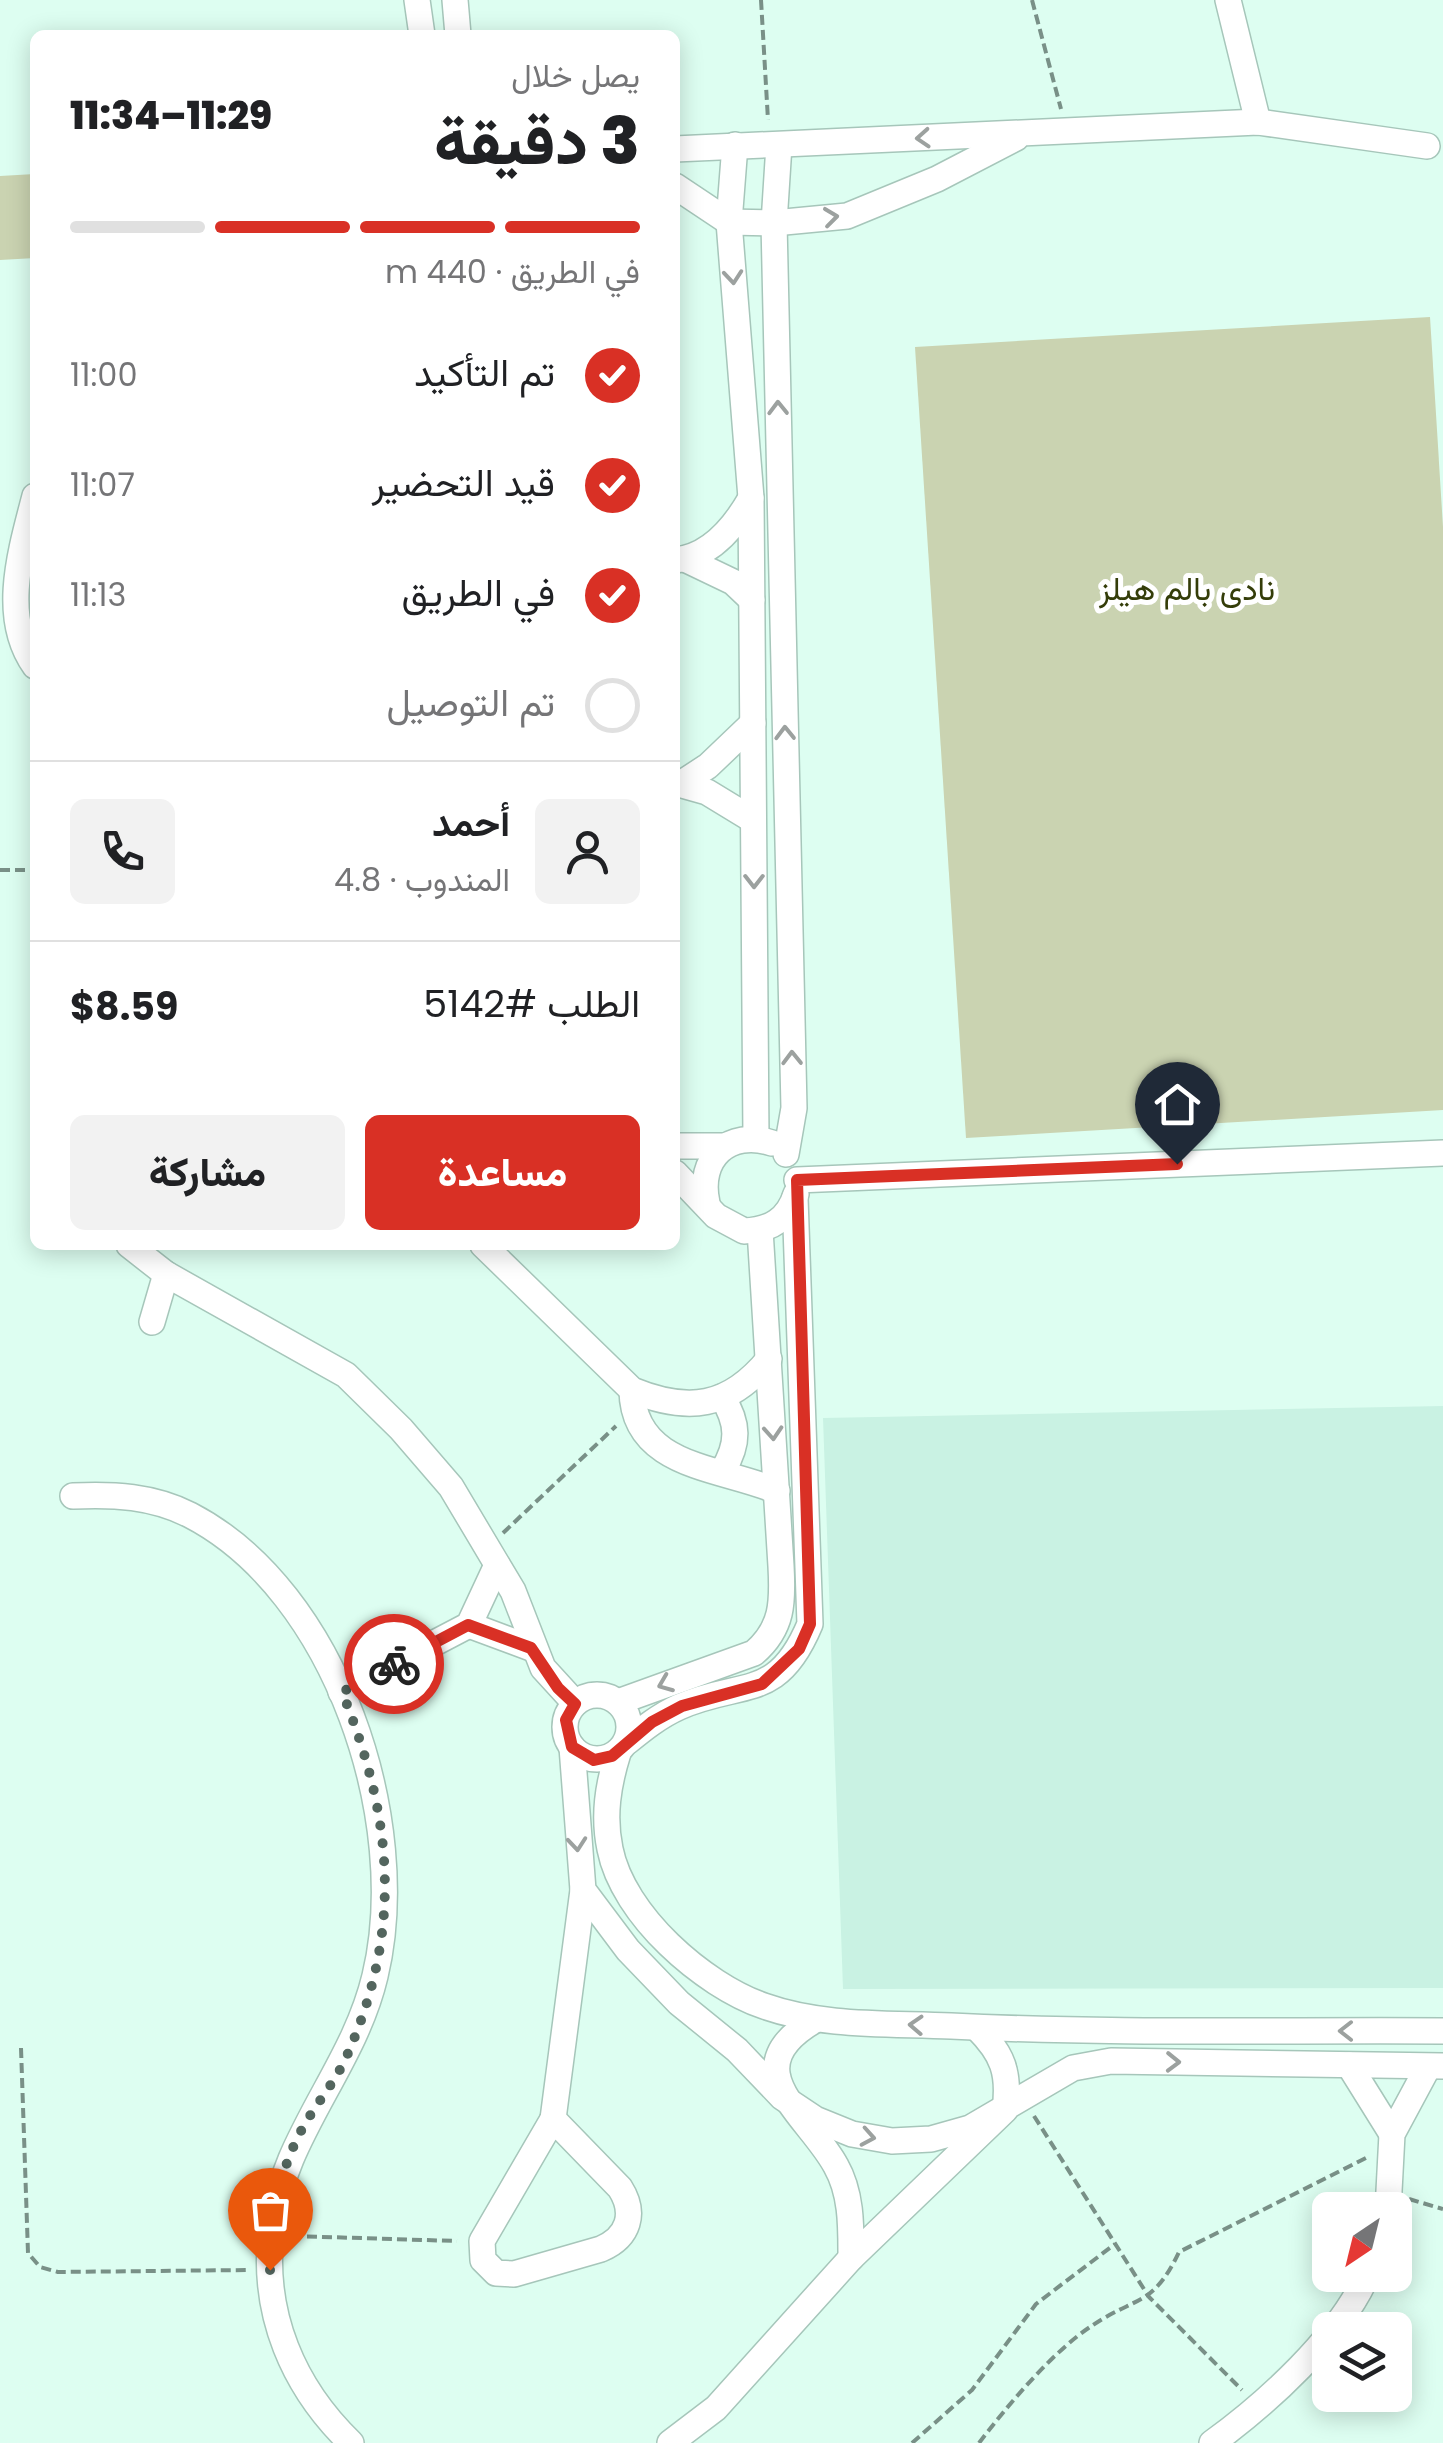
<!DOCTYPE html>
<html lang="ar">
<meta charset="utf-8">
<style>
:root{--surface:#fff;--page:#f2f2f2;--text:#202124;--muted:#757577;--line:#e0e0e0;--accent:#d93025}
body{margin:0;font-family:Poppins,Vazirmatn,sans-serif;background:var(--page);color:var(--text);direction:rtl;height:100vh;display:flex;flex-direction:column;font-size:38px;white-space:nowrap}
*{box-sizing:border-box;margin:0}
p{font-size:32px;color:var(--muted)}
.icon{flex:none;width:55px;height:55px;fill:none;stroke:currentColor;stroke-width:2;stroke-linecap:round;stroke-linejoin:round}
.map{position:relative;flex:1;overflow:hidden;direction:ltr}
.details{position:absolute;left:30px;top:30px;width:650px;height:1220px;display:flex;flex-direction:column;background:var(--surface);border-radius:15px;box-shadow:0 5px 25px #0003;direction:rtl}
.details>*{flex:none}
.needle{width:65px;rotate:215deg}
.buttons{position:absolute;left:1312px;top:2192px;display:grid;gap:20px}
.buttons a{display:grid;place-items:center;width:100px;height:100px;border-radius:15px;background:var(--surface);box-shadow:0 5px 25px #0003;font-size:50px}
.pin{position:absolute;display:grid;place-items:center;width:85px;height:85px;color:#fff;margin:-102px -42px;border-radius:50% 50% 50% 0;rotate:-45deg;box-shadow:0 0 10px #0007}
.pin .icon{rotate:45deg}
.courier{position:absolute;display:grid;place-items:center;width:100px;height:100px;margin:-50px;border:8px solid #d93025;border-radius:50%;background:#fff;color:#222;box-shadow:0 2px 12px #0007}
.headline em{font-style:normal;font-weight:800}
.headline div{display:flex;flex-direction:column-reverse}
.headline{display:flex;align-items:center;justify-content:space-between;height:170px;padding:0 40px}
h1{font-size:65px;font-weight:800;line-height:75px}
.bar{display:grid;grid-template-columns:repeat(4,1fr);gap:15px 10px;align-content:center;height:120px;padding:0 40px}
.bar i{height:12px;border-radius:8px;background:var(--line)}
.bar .active{background:var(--accent)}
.bar p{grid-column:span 4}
.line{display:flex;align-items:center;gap:25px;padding:0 40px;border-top:2px solid var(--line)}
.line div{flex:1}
.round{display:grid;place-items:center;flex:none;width:105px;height:105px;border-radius:15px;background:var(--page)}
ol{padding:0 40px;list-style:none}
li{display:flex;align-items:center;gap:30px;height:110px}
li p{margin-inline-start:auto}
li .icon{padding:10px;border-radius:50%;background:var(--accent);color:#fff;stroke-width:4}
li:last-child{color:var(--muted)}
li i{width:55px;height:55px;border:5px solid var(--line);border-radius:50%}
.primary-button{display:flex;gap:20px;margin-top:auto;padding:20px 40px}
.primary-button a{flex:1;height:115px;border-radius:15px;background:var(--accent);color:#fff;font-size:40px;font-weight:800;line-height:115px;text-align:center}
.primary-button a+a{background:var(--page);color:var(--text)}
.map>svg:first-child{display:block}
</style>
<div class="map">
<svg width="1443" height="2443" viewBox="0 0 1443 2443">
<rect width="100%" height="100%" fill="#ddfef1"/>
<polygon fill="#c9f2e3" points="1443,1406 1443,1988 843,1989 823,1418"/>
<g fill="#cad3b1">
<polygon points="35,174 35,258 0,260 0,176"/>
<polygon points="1430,317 1443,527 1443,1110 966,1138 915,347"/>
</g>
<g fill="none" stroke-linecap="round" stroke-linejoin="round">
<g stroke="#a6c6ba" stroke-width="28">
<g id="street">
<polyline points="417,0 422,35"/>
<polyline points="455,0 458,35"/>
<polyline points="1228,0 1258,122"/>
<polyline points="735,145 729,222 751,498 756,1138"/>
<polyline points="779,145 774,223 794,1108 786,1154"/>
<polyline points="675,149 1258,122 1427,146"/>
<polyline points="675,186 729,222 774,223 847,216 937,179 1016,138"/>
<path d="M35,496C21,550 0,617 35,666"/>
<polyline points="685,559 733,582 752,600"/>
<path d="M675,560C710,557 735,526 751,498"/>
<polyline points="675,783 707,792 753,820"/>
<polyline points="682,783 708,766 753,723"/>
<polyline points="675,1146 722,1146"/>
<path d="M675,1173L716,1216L744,1231C770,1230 788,1220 796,1194"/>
<polyline points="797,1180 1443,1153"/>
<path d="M707,1203C697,1158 729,1129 772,1143"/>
<polyline points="129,1245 166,1274 346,1375 401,1429 451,1487 513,1591 543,1668 575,1703"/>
<path d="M483,1245L632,1390C688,1413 729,1408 769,1359"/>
<polyline points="152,1322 166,1274"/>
<path d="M632,1390C633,1468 721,1467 777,1491"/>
<path d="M722,1397C739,1423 739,1444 723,1470"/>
<path d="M73,1496C113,1494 153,1496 190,1515C337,1591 412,1822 375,1976C353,2069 281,2137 271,2233C262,2314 293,2387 351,2443"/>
<polyline points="469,1625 531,1648"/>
<polyline points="341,1692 469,1625 497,1565"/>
<circle cx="597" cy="1727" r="32"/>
<path d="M618,1702L754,1653C783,1628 783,1602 781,1566L760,1230"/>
<path d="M627,1742C643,1729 659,1716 679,1707C742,1679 777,1703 810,1624L795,1198"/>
<polyline points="572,1747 583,1890 628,1950 679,2003 737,2050 782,2097 815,2119 852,2134 892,2141 931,2139 970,2128 1073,2068 1111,2061 1443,2066"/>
<path d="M618,1753C608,1785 603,1816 610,1849C623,1915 703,1985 764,2006C823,2027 889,2023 951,2026C1115,2034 1279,2030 1443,2031"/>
<path d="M815,2020C730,2069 809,2115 836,2166C852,2194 851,2228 851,2258"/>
<polyline points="1349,2065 1392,2134"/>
<path d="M553,2119L620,2188C636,2213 629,2237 601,2249L514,2274L496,2273L483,2260L482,2241Z"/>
<polyline points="553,2119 583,1890"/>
<polyline points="1388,2210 1392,2134 1428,2067"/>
<path d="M670,2443L716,2408L851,2258L1005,2110C1010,2073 1003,2054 977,2028"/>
<path d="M1212,2443C1266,2404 1340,2337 1367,2275"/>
</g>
</g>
<g stroke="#799087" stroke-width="4" stroke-dasharray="10 5" stroke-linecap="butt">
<polyline points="761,0 768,120"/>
<polyline points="1032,0 1061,109"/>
<polyline points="0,870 35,870"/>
<polyline points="503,1533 616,1426"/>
<polyline points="21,2048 28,2253 40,2267 58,2272 250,2270"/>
<polyline points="1034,2116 1149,2297 1242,2390"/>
<polyline points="1409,2199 1443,2209"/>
<polyline points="292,2236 457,2241"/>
<polyline points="912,2443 972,2390 1036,2304 1115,2244"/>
<path d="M979,2443C1007,2406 1054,2350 1093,2325C1136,2296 1153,2307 1179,2252L1370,2156"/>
</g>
<use href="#street" stroke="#fff" stroke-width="25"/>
</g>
<defs><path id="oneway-chevron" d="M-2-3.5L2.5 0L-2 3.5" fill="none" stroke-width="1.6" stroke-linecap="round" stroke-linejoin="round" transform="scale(2.5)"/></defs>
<g stroke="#9ca19f">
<use href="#oneway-chevron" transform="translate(923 138) rotate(176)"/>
<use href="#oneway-chevron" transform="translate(831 217) rotate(-7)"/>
<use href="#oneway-chevron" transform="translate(733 277) rotate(85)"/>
<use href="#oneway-chevron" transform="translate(778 408) rotate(-91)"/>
<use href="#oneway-chevron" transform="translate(785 733) rotate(-91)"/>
<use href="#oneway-chevron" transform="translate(754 881) rotate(90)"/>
<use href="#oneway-chevron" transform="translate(792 1058) rotate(-91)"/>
<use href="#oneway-chevron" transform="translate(773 1433) rotate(86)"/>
<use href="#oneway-chevron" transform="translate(665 1684) rotate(158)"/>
<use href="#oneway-chevron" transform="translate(577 1844) rotate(85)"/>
<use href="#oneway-chevron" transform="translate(916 2025) rotate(-177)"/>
<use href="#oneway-chevron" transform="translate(1346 2031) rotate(-180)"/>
<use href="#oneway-chevron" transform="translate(1173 2062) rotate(1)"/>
<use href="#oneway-chevron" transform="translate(868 2137) rotate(10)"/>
</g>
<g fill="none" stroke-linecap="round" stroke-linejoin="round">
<path stroke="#53655e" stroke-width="10" stroke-dasharray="0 18" d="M270,2270C271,2224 277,2179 298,2137C311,2110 332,2087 345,2060C403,1932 394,1820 342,1692L394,1664"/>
<polyline stroke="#d93025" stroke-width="12" points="394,1664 468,1625 531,1648 558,1688 575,1704 566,1720 572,1747 594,1760 612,1756 652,1722 682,1706 762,1684 799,1649 810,1624 797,1180 1177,1164"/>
</g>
<g text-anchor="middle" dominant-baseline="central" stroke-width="10" stroke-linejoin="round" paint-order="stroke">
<g font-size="32" fill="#343d09" stroke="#fff">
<text x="1187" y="588">نادى بالم هيلز</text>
</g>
</g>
</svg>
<div class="buttons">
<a><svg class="needle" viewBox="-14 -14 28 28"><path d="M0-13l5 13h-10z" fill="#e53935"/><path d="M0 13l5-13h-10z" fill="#757577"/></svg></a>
<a><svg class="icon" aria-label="layers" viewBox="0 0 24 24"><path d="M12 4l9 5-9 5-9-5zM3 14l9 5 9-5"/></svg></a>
</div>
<div class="pin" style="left:270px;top:2270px;background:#ea580c"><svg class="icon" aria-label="bag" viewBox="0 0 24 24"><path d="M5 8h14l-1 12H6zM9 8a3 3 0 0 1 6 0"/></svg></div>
<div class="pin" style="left:1177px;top:1164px;background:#1f2937"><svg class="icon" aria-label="home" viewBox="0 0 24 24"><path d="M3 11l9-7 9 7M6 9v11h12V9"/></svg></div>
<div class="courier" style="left:394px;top:1664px"><svg class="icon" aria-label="bike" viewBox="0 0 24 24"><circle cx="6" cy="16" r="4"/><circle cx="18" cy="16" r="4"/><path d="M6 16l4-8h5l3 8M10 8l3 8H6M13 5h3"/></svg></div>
<section class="details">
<div class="headline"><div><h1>3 دقيقة</h1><p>يصل خلال</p></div><em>11:29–11:34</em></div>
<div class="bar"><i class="active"></i><i class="active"></i><i class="active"></i><i></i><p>في الطريق · 440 m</p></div>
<ol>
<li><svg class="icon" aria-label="check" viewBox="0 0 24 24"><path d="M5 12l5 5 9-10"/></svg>تم التأكيد<p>11:00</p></li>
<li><svg class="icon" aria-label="check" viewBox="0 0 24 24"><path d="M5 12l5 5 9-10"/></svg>قيد التحضير<p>11:07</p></li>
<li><svg class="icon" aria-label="check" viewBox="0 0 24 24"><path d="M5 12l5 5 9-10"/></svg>في الطريق<p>11:13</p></li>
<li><i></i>تم التوصيل</li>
</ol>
<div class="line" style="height:180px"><a class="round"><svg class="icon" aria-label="person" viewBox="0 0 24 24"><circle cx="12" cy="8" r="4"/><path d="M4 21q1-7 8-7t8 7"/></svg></a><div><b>أحمد</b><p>المندوب · 4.8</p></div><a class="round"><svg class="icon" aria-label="phone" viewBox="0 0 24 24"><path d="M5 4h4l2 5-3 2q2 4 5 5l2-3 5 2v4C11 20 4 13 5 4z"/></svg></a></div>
<div class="line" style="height:130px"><div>الطلب #5142</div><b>$8.59</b></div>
<div class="primary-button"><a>مساعدة</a><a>مشاركة</a></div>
</section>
</div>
